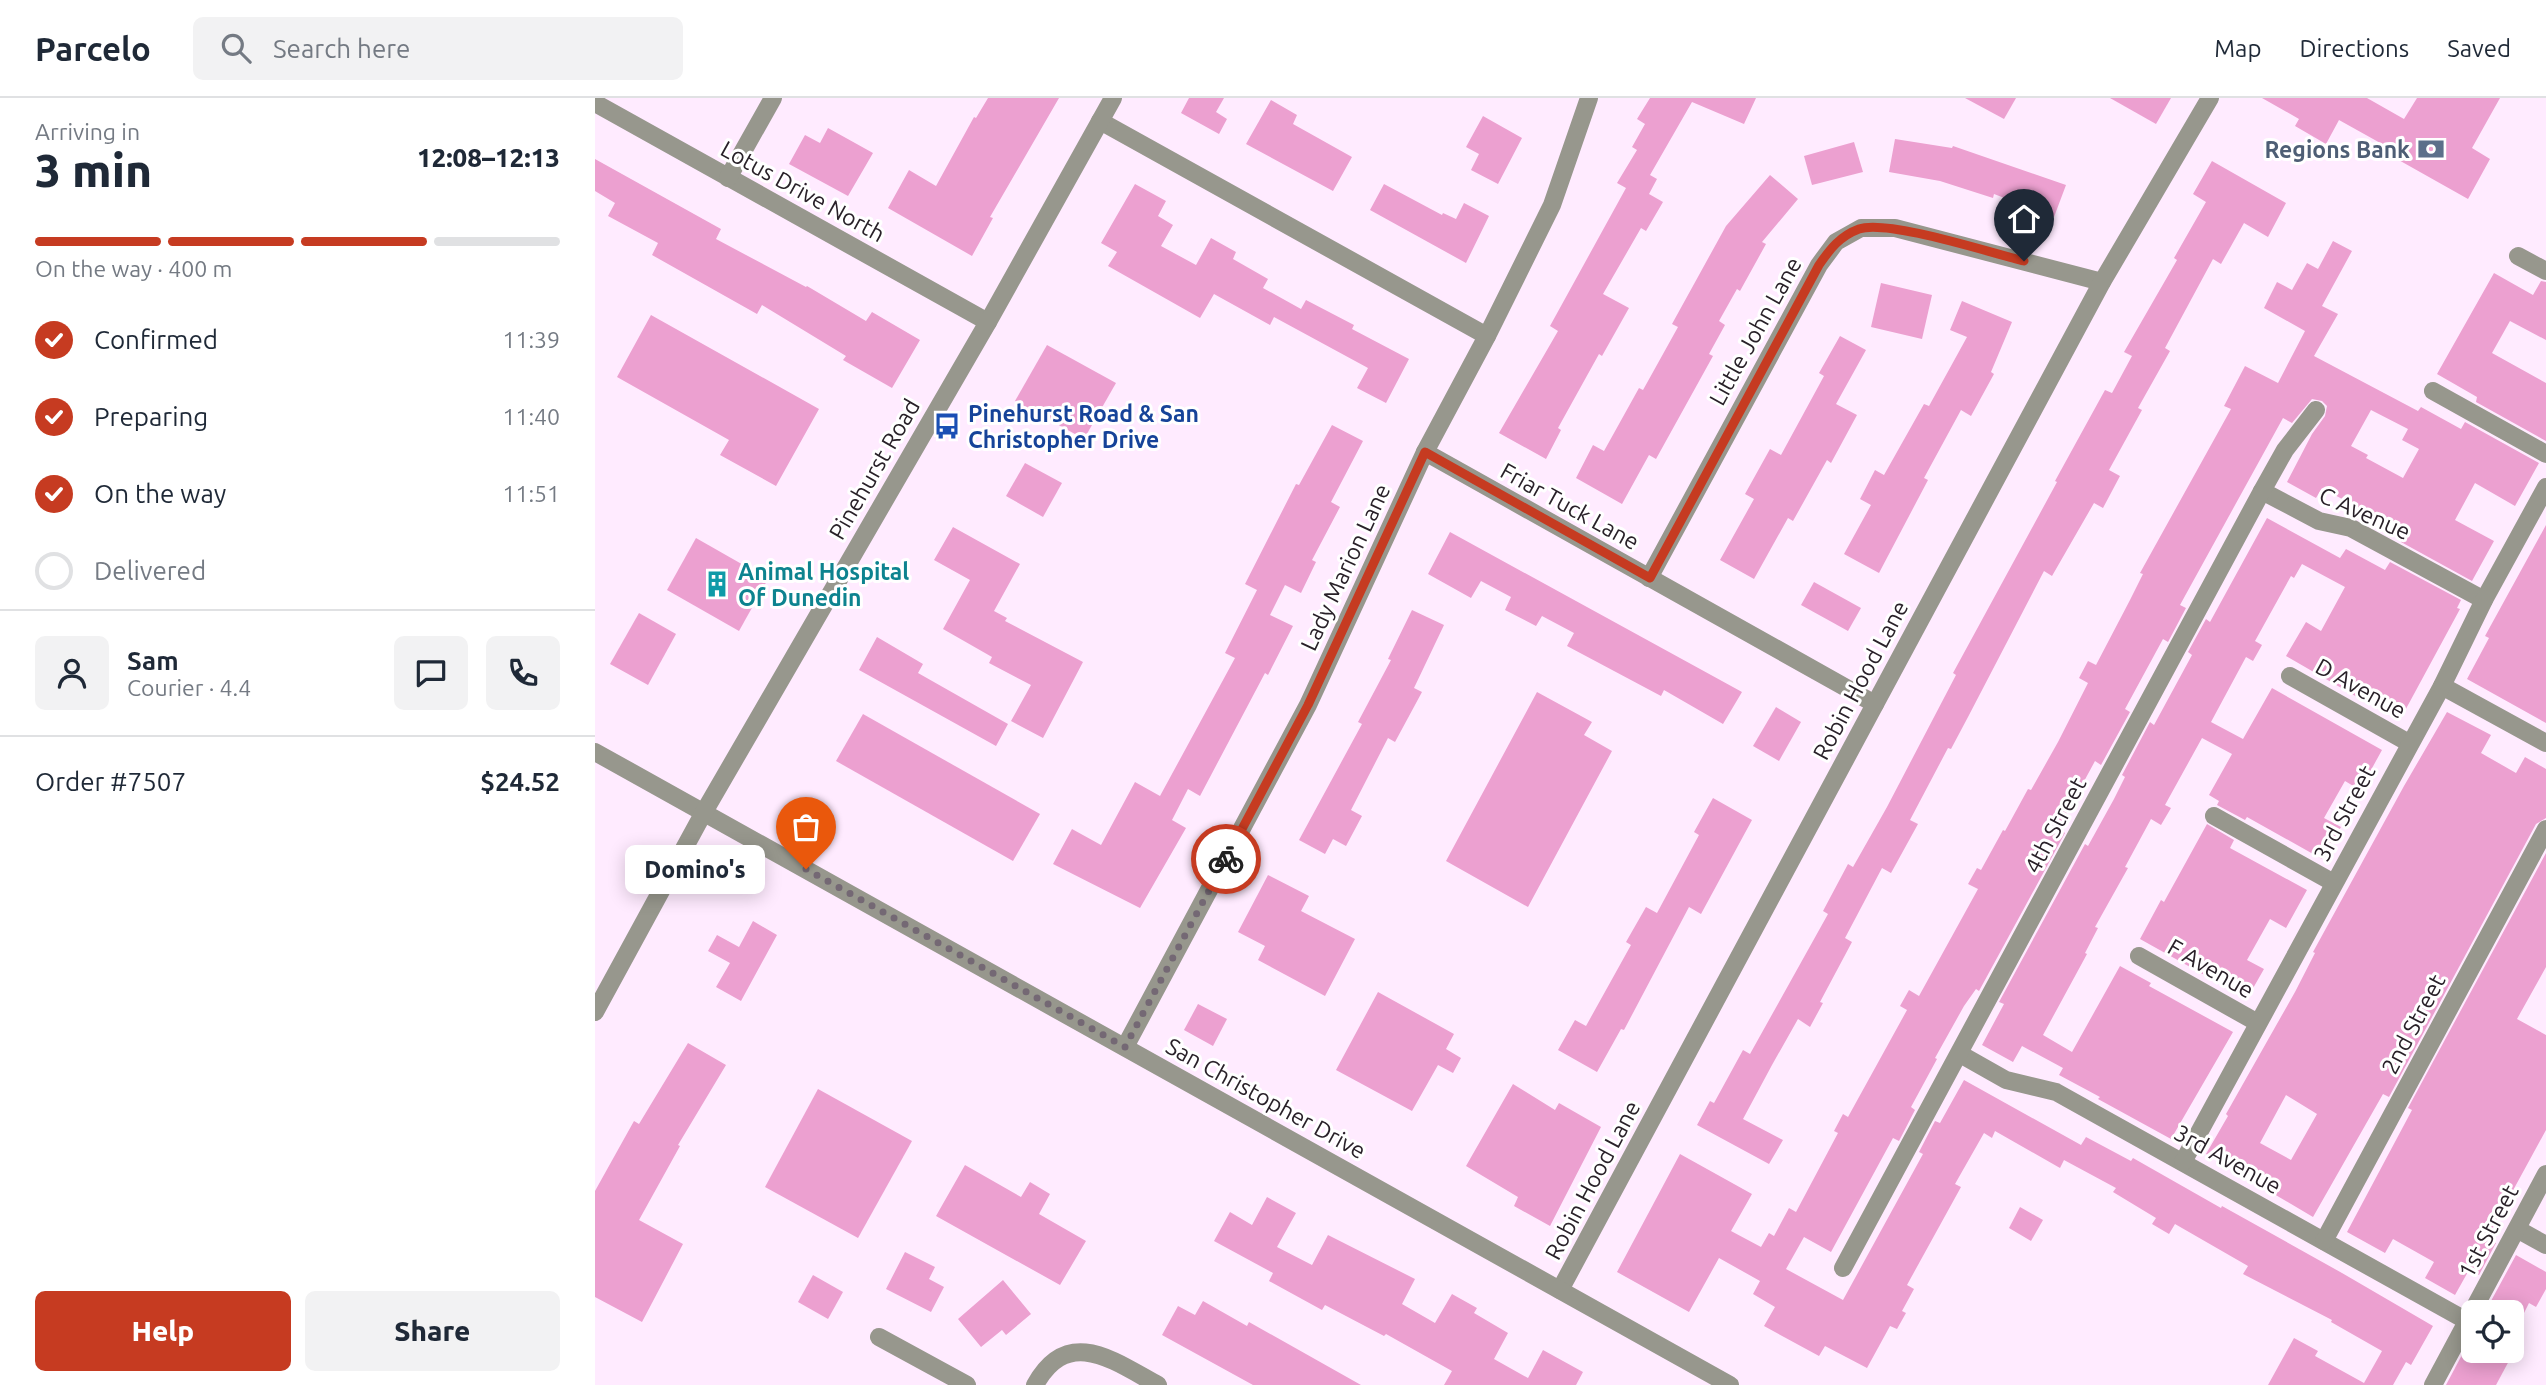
<!DOCTYPE html>
<meta charset="utf-8">
<style>
:root{--surface:#fff;--page:#f2f2f3;--text:#1f2937;--muted:#747a83;--line:#e0e1e3;--accent:#c63b21}
body{margin:0;font-family:Ubuntu,sans-serif;background:var(--page);color:var(--text);height:100vh;display:flex;flex-direction:column;font-size:26px;white-space:nowrap}
*{box-sizing:border-box;margin:0}
p{font-size:23px;color:var(--muted)}
.icon{flex:none;width:38px;height:38px;fill:none;stroke:currentColor;stroke-width:2;stroke-linecap:round;stroke-linejoin:round}
.map{position:relative;flex:1;overflow:hidden}
.sheet{display:flex;flex-direction:column;background:var(--surface);width:595px}
.sheet>*{flex:none}
.fabs{position:absolute;left:1866px;top:1202px;display:grid;gap:14px}
.fabs a{display:grid;place-items:center;width:63px;height:63px;border-radius:10px;background:var(--surface);box-shadow:0 4px 18px #0003;font-size:35px}
.pin{position:absolute;display:grid;place-items:center;width:60px;height:60px;color:#fff;margin:-72px -30px;border-radius:50% 50% 50% 0;rotate:-45deg;box-shadow:0 0 7px #0007}
.pin .icon{rotate:45deg}
.courier{position:absolute;display:grid;place-items:center;width:70px;height:70px;margin:-35px;border:5px solid #c63b21;border-radius:50%;background:#fff;color:#222;box-shadow:0 2px 9px #0007}
.bubble{position:absolute;height:49px;border-radius:10px;background:var(--surface);box-shadow:0 4px 18px #0003;font-size:23px;font-weight:800;line-height:49px;text-align:center}
.headline em{font-style:normal;font-weight:800}
.headline div{display:flex;flex-direction:column-reverse}
.headline{display:flex;align-items:center;justify-content:space-between;height:119px;padding:0 35px}
h1{font-size:46px;font-weight:800;line-height:52px}
.bar{display:grid;grid-template-columns:repeat(4,1fr);gap:10px 7px;align-content:center;height:84px;padding:0 35px}
.bar i{height:9px;border-radius:5px;background:var(--line)}
.bar .active{background:var(--accent)}
.bar p{grid-column:span 4}
.line{display:flex;align-items:center;gap:18px;padding:0 35px;border-top:2px solid var(--line)}
.line div{flex:1}
.round{display:grid;place-items:center;flex:none;width:74px;height:74px;border-radius:10px;background:var(--page)}
ol{padding:0 35px;list-style:none}
li{display:flex;align-items:center;gap:21px;height:77px}
li p{margin-inline-start:auto}
li .icon{padding:7px;border-radius:50%;background:var(--accent);color:#fff;stroke-width:4}
li:last-child{color:var(--muted)}
li i{width:38px;height:38px;border:4px solid var(--line);border-radius:50%}
.action{display:flex;gap:14px;margin-top:auto;padding:14px 35px}
.action a{flex:1;height:80px;border-radius:10px;background:var(--accent);color:#fff;font-size:28px;font-weight:800;line-height:80px;text-align:center}
.action a+a{background:var(--page);color:var(--text)}
header{display:flex;align-items:center;gap:42px;box-sizing:border-box;height:98px;padding:0 35px;background:var(--surface);border-bottom:2px solid var(--line)}
header strong{font-size:33px}
nav{display:flex;gap:38px;margin-inline-start:auto;font-size:24px}
.search{width:490px;height:63px;background:var(--page);display:flex;align-items:center;gap:18px;box-sizing:border-box;padding:0 24px;border-radius:10px;color:var(--muted);font-size:26px}
main{display:flex;flex:1;min-height:0}
.map>svg:first-child{display:block}
</style>
<header>
<strong>Parcelo</strong>
<div class="search"><svg class="icon" aria-label="search" viewBox="0 0 24 24"><circle cx="10" cy="10" r="6"/><path d="M15 15l6 6"/></svg>Search here</div>
<nav><a>Map</a><a>Directions</a><a>Saved</a></nav>
</header>
<main>
<section class="sheet">
<div class="headline"><div><h1>3 min</h1><p>Arriving in</p></div><em>12:08–12:13</em></div>
<div class="bar"><i class="active"></i><i class="active"></i><i class="active"></i><i></i><p>On the way · 400 m</p></div>
<ol>
<li><svg class="icon" aria-label="check" viewBox="0 0 24 24"><path d="M5 12l5 5 9-10"/></svg>Confirmed<p>11:39</p></li>
<li><svg class="icon" aria-label="check" viewBox="0 0 24 24"><path d="M5 12l5 5 9-10"/></svg>Preparing<p>11:40</p></li>
<li><svg class="icon" aria-label="check" viewBox="0 0 24 24"><path d="M5 12l5 5 9-10"/></svg>On the way<p>11:51</p></li>
<li><i></i>Delivered</li>
</ol>
<div class="line" style="height:126px"><a class="round"><svg class="icon" aria-label="person" viewBox="0 0 24 24"><circle cx="12" cy="8" r="4"/><path d="M4 21q1-7 8-7t8 7"/></svg></a><div><b>Sam</b><p>Courier · 4.4</p></div><a class="round"><svg class="icon" aria-label="chat" viewBox="0 0 24 24"><path d="M4 5h16v11H9l-5 4z"/></svg></a><a class="round"><svg class="icon" aria-label="phone" viewBox="0 0 24 24"><path d="M5 4h4l2 5-3 2q2 4 5 5l2-3 5 2v4C11 20 4 13 5 4z"/></svg></a></div>
<div class="line" style="height:91px"><div>Order #7507</div><b>$24.52</b></div>
<div class="action"><a>Help</a><a>Share</a></div>
</section>
<div class="map">
<svg width="1951" height="1287" viewBox="0 0 1951 1287">
<rect width="100%" height="100%" fill="#ffebff"/>
<g fill="#eca0d0" fill-rule="evenodd">
<polygon points="393,0 464,0 395,119 398,120 377,158 293,110 314,72 341,88 379,19 381,20"/>
<polygon points="594,0 629,0 621,14 632,21 624,36 586,15"/>
<polygon points="1055,0 1161,0 1149,26 1097,4 1055,77 1062,81 1054,96 1068,104 1051,133 1046,130 1008,196 1034,210 1007,258 1004,256 963,330 966,332 951,361 904,335 963,233 955,228 1031,90 1022,85 1042,52 1037,49 1050,26 1042,21"/>
<polygon points="1370,0 1421,0 1409,21"/>
<polygon points="1515,0 1576,0 1561,26"/>
<polygon points="1667,0 1772,0 1809,21 1822,0 1905,0 1877,50 1895,61 1873,101 1793,56 1796,51 1744,22 1731,46 1700,28 1704,21"/>
<polygon points="676,2 702,17 698,26 757,59 738,93 651,46"/>
<polygon points="888,18 927,40 903,86 876,72 884,56 871,49"/>
<polygon points="233,30 278,55 253,98 194,66 210,37 225,45"/>
<polygon points="1300,41 1357,50 1358,48 1471,87 1459,119 1399,96 1398,100 1345,83 1294,74"/>
<polygon points="1259,44 1268,74 1217,87 1209,58"/>
<polygon points="0,61 126,131 121,141 211,189 212,188 271,223 277,214 325,242 297,290 248,262 251,258 167,207 162,216 57,157 63,145 13,118 20,105 0,93"/>
<polygon points="1617,63 1691,105 1673,139 1649,125 1626,166 1618,161 1570,250 1575,253 1543,310 1547,312 1514,372 1525,378 1508,410 1499,405 1457,478 1449,473 1373,619 1356,651 1353,650 1315,722 1323,726 1296,775 1287,770 1250,840 1257,844 1225,904 1228,905 1215,929 1203,921 1177,967 1148,1021 1188,1042 1174,1066 1102,1027 1115,1003 1119,1005 1148,952 1155,956 1233,816 1228,813 1253,766 1258,769 1292,709 1361,577 1358,575 1462,384 1460,383 1510,292 1517,295 1537,258 1529,254 1582,162 1579,160 1611,104 1598,96"/>
<polygon points="1175,77 1203,101 1167,144 1171,146 1145,193 1142,191 1124,223 1130,227 1114,256 1118,258 1061,361 1054,357 1027,406 981,380 998,347 1009,353 1044,290 1048,292 1083,229 1077,226 1131,128"/>
<polygon points="540,86 571,103 563,118 578,127 566,148 601,167 616,140 641,154 638,161 673,181 668,190 706,211 711,202 759,227 757,231 814,261 791,305 762,290 773,270 679,219 675,227 619,196 605,220 513,168 522,154 506,145"/>
<polygon points="789,86 847,117 848,115 861,121 869,105 894,118 871,165 775,112"/>
<path d="M1738,143L1757,153L1727,208L1743,216L1719,258L1823,313L1826,309L1866,331L1870,324L1944,365L1920,408L1880,385L1860,422L1899,443L1877,483L1806,444L1807,440L1766,419L1769,413L1727,390L1721,400L1692,384L1717,336L1730,318L1732,308L1727,303L1717,301L1697,325L1688,320L1585,507L1591,510L1573,544L1568,541L1530,611L1535,614L1506,667L1500,663L1473,713L1464,731L1470,735L1384,893L1381,891L1369,908L1340,960L1342,961L1316,1009L1320,1012L1304,1043L1298,1040L1236,1154L1209,1139L1191,1171L1248,1202L1328,1056L1324,1054L1340,1023L1345,1025L1369,982L1486,1047L1491,1039L1536,1063L1538,1060L1626,1110L1627,1108L1747,1175L1838,1228L1816,1267L1811,1264L1798,1287H1673L1699,1240L1723,1253L1720,1258L1769,1285L1787,1253L1736,1224L1737,1222L1648,1176L1653,1168L1580,1126L1574,1136L1557,1126L1561,1120L1518,1094L1521,1090L1469,1062L1465,1070L1400,1033L1397,1040L1389,1035L1360,1086L1366,1089L1312,1187L1319,1191L1307,1213L1311,1215L1302,1231L1295,1228L1272,1270L1230,1248L1224,1258L1169,1228L1180,1209L1158,1196L1165,1183L1124,1160L1094,1214L1022,1174L1085,1056L1157,1096L1136,1133L1166,1149L1174,1135L1179,1138L1194,1110L1201,1114L1243,1035L1239,1033L1248,1016L1253,1019L1312,912L1305,908L1314,892L1324,898L1383,791L1373,786L1382,770L1386,772L1408,732L1410,733L1433,691L1436,692L1463,644L1493,585L1484,580L1493,563L1501,567L1535,502L1548,476L1545,475L1636,311L1629,308L1650,268L1683,285L1710,233L1669,210L1682,184L1697,192L1712,165L1723,171ZM1776,312L1813,331L1807,342L1824,351L1808,380L1771,360L1773,357L1756,348Z"/>
<polygon points="1899,175 1938,197 1946,183 1951,184 1951,242 1915,223 1897,255 1951,285 1951,343 1881,304 1882,299 1842,276"/>
<polygon points="1286,185 1337,197 1327,241 1276,229"/>
<polygon points="1367,203 1417,224 1396,274 1399,276 1376,318 1366,312 1329,380 1333,382 1284,475 1249,456 1276,407 1265,401 1280,372 1289,377 1329,306 1334,308 1372,239 1355,232"/>
<polygon points="56,217 224,311 181,388 125,357 134,342 22,279"/>
<polygon points="1245,238 1271,252 1241,306 1262,317 1236,365 1232,362 1198,423 1193,420 1159,481 1125,462 1159,401 1150,396 1175,351 1186,357 1229,278 1224,275"/>
<polygon points="452,247 521,285 489,341 420,303"/>
<polygon points="737,327 768,343 736,404 745,409 717,462 721,464 706,495 690,487 675,517 698,528 673,577 670,575 605,698 593,691 577,722 591,730 545,810 458,766 477,731 506,747 540,684 565,698 640,560 630,555 662,492 650,486 701,386 704,387"/>
<polygon points="430,365 467,385 448,419 411,398"/>
<polygon points="1672,420 1745,460 1751,451 1790,472 1795,464 1866,502 1862,510 1865,511 1806,620 1763,597 1762,599 1691,558 1711,524 1726,533 1750,489 1707,466 1699,480 1696,478 1660,543 1667,547 1658,563 1651,559 1616,624 1648,641 1677,590 1787,652 1765,692 1750,683 1729,720 1746,729 1727,761 1652,719 1650,722 1622,707 1624,703 1614,697 1637,656 1607,640 1570,707 1576,710 1566,727 1556,721 1530,769 1533,770 1500,829 1503,830 1490,855 1492,856 1448,937 1477,954 1525,868 1556,885 1554,888 1638,934 1576,1041 1503,1001 1505,999 1464,977 1468,970 1427,948 1418,964 1387,947 1409,906 1404,904 1490,746 1493,748 1519,701 1530,679 1527,677 1555,624 1559,627 1597,557 1593,554 1611,521 1615,524"/>
<polygon points="1951,427 1951,625 1872,581 1894,540 1890,538"/>
<polygon points="358,429 425,466 399,513 412,520 410,523 488,564 448,640 416,623 436,587 394,565 397,559 348,531 375,482 339,462"/>
<polygon points="855,434 1147,594 1128,626 1069,592 1066,598 972,548 979,535 947,518 941,528 910,512 916,499 886,483 876,500 833,476"/>
<polygon points="101,440 173,481 144,533 72,492"/>
<polygon points="1219,484 1266,510 1253,533 1206,507"/>
<polygon points="817,512 849,527 819,590 827,594 800,644 793,640 756,712 767,718 751,748 738,741 730,756 704,742 767,626 763,624 796,562 793,561"/>
<polygon points="44,515 81,536 53,587 15,566"/>
<polygon points="282,539 328,566 323,575 413,626 401,648 264,572"/>
<polygon points="942,594 997,624 989,637 1017,653 933,809 851,763"/>
<polygon points="1181,609 1206,624 1184,663 1158,648"/>
<path d="M1852,614L1896,637L1886,655L1921,675L1930,659L1951,671V720L1941,726L1794,999L1788,996L1718,1119L1611,1056L1633,1018L1631,1016L1700,894L1720,855L1718,854L1809,688ZM1691,997L1722,1016L1696,1062L1665,1045Z"/>
<polygon points="268,616 445,716 418,763 241,663"/>
<polygon points="1118,700 1157,722 1106,816 1094,809 1029,932 1026,931 1002,974 963,952 980,922 991,928 1036,847 1031,844 1051,809 1062,815 1104,737 1099,734"/>
<polygon points="1612,726 1639,742 1635,750 1712,792 1691,830 1675,821 1652,862 1669,871 1653,899 1614,877 1613,879 1545,841 1566,802 1569,804"/>
<polygon points="1951,755 1951,869 1922,921 1951,937 1951,1032 1892,1140 1901,1145 1884,1177 1874,1172 1860,1197 1830,1180 1839,1164 1798,1141 1790,1155 1752,1134 1817,1012 1813,1010"/>
<polygon points="673,777 714,798 706,813 760,841 730,898 663,862 670,848 643,834"/>
<polygon points="158,823 182,837 146,903 121,889 135,865 113,853 122,837 144,849"/>
<polygon points="783,894 859,936 851,951 866,960 858,975 843,967 817,1013 741,972"/>
<polygon points="603,906 632,921 618,948 589,932"/>
<polygon points="93,945 131,967 83,1047 85,1048 44,1122 88,1146 47,1224 0,1199 0,1093 39,1023 44,1026"/>
<polygon points="918,986 960,1012 964,1005 1006,1029 955,1128 919,1108 923,1099 871,1068"/>
<polygon points="223,991 317,1043 263,1140 170,1089"/>
<polygon points="370,1067 426,1099 435,1084 455,1096 444,1116 491,1143 465,1187 341,1118"/>
<polygon points="672,1099 701,1115 682,1149 717,1167 733,1137 820,1181 807,1206 840,1225 857,1196 882,1210 879,1215 913,1235 899,1261 933,1280 948,1252 988,1274 981,1287 849,1287 857,1273 791,1236 789,1238 730,1207 727,1212 674,1183 678,1175 619,1143 635,1114 657,1127"/>
<polygon points="1425,1109 1448,1122 1436,1143 1414,1130"/>
<polygon points="310,1154 340,1169 334,1181 349,1189 336,1214 291,1191"/>
<polygon points="1921,1157 1951,1174 1951,1191 1941,1209 1934,1205 1916,1241 1916,1214 1890,1214"/>
<polygon points="218,1177 248,1194 233,1221 203,1204"/>
<polygon points="408,1182 436,1216 411,1237 407,1232 386,1249 363,1221"/>
<polygon points="608,1203 652,1228 654,1224 766,1287 658,1287 567,1237 583,1208 600,1217"/>
<polygon points="1869,1253 1900,1253 1915,1261 1901,1287 1851,1287"/>
</g>
<g fill="none" stroke-linecap="round" stroke-linejoin="round">
<g stroke="#97978d" stroke-width="18">
<polyline points="0,5 393,224"/>
<polyline points="505,23 892,238"/>
<polyline points="133,80 178,0"/>
<polyline points="1923,158 1951,173"/>
<polyline points="1838,293 1951,356"/>
<polyline points="830,354 1280,606"/>
<polyline points="1667,393 1724,423 1756,430 1889,502"/>
<polyline points="1054,480 1224,167 1241,144 1266,130 1300,130 1507,184"/>
<polyline points="1695,578 1814,645"/>
<polyline points="1847,588 1951,645"/>
<polyline points="1619,718 1739,785"/>
<polyline points="1544,858 1663,925"/>
<polyline points="530,949 713,607 830,354 892,238 957,107 994,0"/>
<polyline points="1365,956 1411,982 1461,994 1872,1223"/>
<polyline points="1588,1064 1847,588 1889,502 1951,389"/>
<polyline points="1922,1131 1951,1147"/>
<polyline points="1729,1143 1951,731"/>
<polyline points="1248,1170 1667,393 1690,352 1721,312"/>
<polyline points="965,1192 1507,184 1615,0"/>
<polyline points="284,1239 372,1287"/>
<path d="M440,1287C473,1227 519,1263 563,1287"/>
<polyline points="1838,1287 1951,1076"/>
</g>
<g stroke="#97978d" stroke-width="18">
<polyline points="0,654 1135,1287"/>
<polyline points="0,914 109,714 393,224 518,0"/>
</g>
</g>
<g fill="none" stroke-linecap="round" stroke-linejoin="round">
<polyline stroke="#746874" stroke-width="7" stroke-dasharray="0 12.6" points="211,771 530,949 631,761"/>
<path stroke="#c63b21" stroke-width="9" d="M631,761L713,607L830,354L1055,480L1224,167C1235,151 1245,138 1264,131C1292,121 1396,155 1429,163"/>
</g>
<defs>
<g id="bank-bare" transform="scale(2.1)"><path d="M-6-4H6V4H-6ZM0-2.3a2.3 2.3 0 1 0 0 4.6a2.3 2.3 0 1 0 0-4.6Z" fill="#5c6f8a" stroke="#fff" stroke-width="2.5" paint-order="stroke"/></g>
<g id="bus-bare" transform="scale(2.1)"><path d="M-5-6H5V4H4V6H2V4H-2V6H-4V4H-5ZM-3.5-4V0h7V-4ZM-3.5 1.2v1.5H-2V1.2ZM2 1.2v1.5H3.5V1.2Z" fill="#1a4fb4" stroke="#fff" stroke-width="2.5" paint-order="stroke"/></g>
<g id="building-bare" transform="scale(2.1)"><path d="M-4-6H4V6H1V3H-1V6H-4ZM-2.5-4.3h1.7v1.8h-1.7ZM.8-4.3h1.7v1.8H.8ZM-2.5-1h1.7V.8h-1.7ZM.8-1h1.7V.8H.8Z" fill="#0f9aa8" stroke="#fff" stroke-width="2.5" paint-order="stroke"/></g>
</defs>
<g fill-rule="evenodd">
<use href="#bank-bare" x="1836" y="51"/>
<use href="#bus-bare" x="352" y="328"/>
<use href="#building-bare" x="122" y="486"/>
</g>
<g text-anchor="middle" dominant-baseline="central" stroke-width="6" stroke-linejoin="round" paint-order="stroke">
<g font-size="23" font-weight="bold" fill="#4e5e75" stroke="#fff" text-anchor="end">
<text x="1815" y="51">Regions Bank</text>
</g>
<g font-size="23" fill="#292129" stroke="#fff">
<text transform="translate(208 93) rotate(29)">Lotus Drive North</text>
<text transform="translate(1160 233) rotate(-61)">Little John Lane</text>
<text transform="translate(279 371) rotate(-60)">Pinehurst Road</text>
<text transform="translate(975 408) rotate(29)">Friar Tuck Lane</text>
<text transform="translate(1770 415) rotate(24)">C Avenue</text>
<text transform="translate(750 469) rotate(-65)">Lady Marion Lane</text>
<text transform="translate(1265 582) rotate(-62)">Robin Hood Lane</text>
<text transform="translate(1766 590) rotate(29)">D Avenue</text>
<text transform="translate(1749 715) rotate(-62)">3rd Street</text>
<text transform="translate(1460 727) rotate(-62)">4th Street</text>
<text transform="translate(1616 870) rotate(30)">F Avenue</text>
<text transform="translate(1818 926) rotate(-62)">2nd Street</text>
<text transform="translate(671 1000) rotate(29)">San Christopher Drive</text>
<text transform="translate(1633 1061) rotate(29)">3rd Avenue</text>
<text transform="translate(997 1082) rotate(-62)">Robin Hood Lane</text>
<text transform="translate(1893 1133) rotate(-62)">1st Street</text>
</g>
<g font-size="23" font-weight="bold" fill="#164399" stroke="#fff" text-anchor="start">
<text x="373" y="315">Pinehurst Road &amp; San<tspan x="373" dy="26">Christopher Drive</tspan></text>
</g>
<g font-size="23" font-weight="bold" fill="#0d838f" stroke="#fff" text-anchor="start">
<text x="143" y="473">Animal Hospital<tspan x="143" dy="26">Of Dunedin</tspan></text>
</g>
</g>
</svg>
<div class="fabs">
<a><svg class="icon" aria-label="locate" viewBox="0 0 24 24"><circle cx="12" cy="12" r="6"/><path d="M12 2v4M12 18v4M2 12h4M18 12h4"/></svg></a>
</div>
<div class="pin" style="left:211px;top:771px;background:#ea580c"><svg class="icon" aria-label="bag" viewBox="0 0 24 24"><path d="M5 8h14l-1 12H6zM9 8a3 3 0 0 1 6 0"/></svg></div>
<div class="pin" style="left:1429px;top:163px;background:#1f2937"><svg class="icon" aria-label="home" viewBox="0 0 24 24"><path d="M3 11l9-7 9 7M6 9v11h12V9"/></svg></div>
<div class="courier" style="left:631px;top:761px"><svg class="icon" aria-label="bike" viewBox="0 0 24 24"><circle cx="6" cy="16" r="4"/><circle cx="18" cy="16" r="4"/><path d="M6 16l4-8h5l3 8M10 8l3 8H6M13 5h3"/></svg></div>
<div class="bubble" style="left:30px;top:747px;width:140px">Domino's</div>
</div>
</main>
